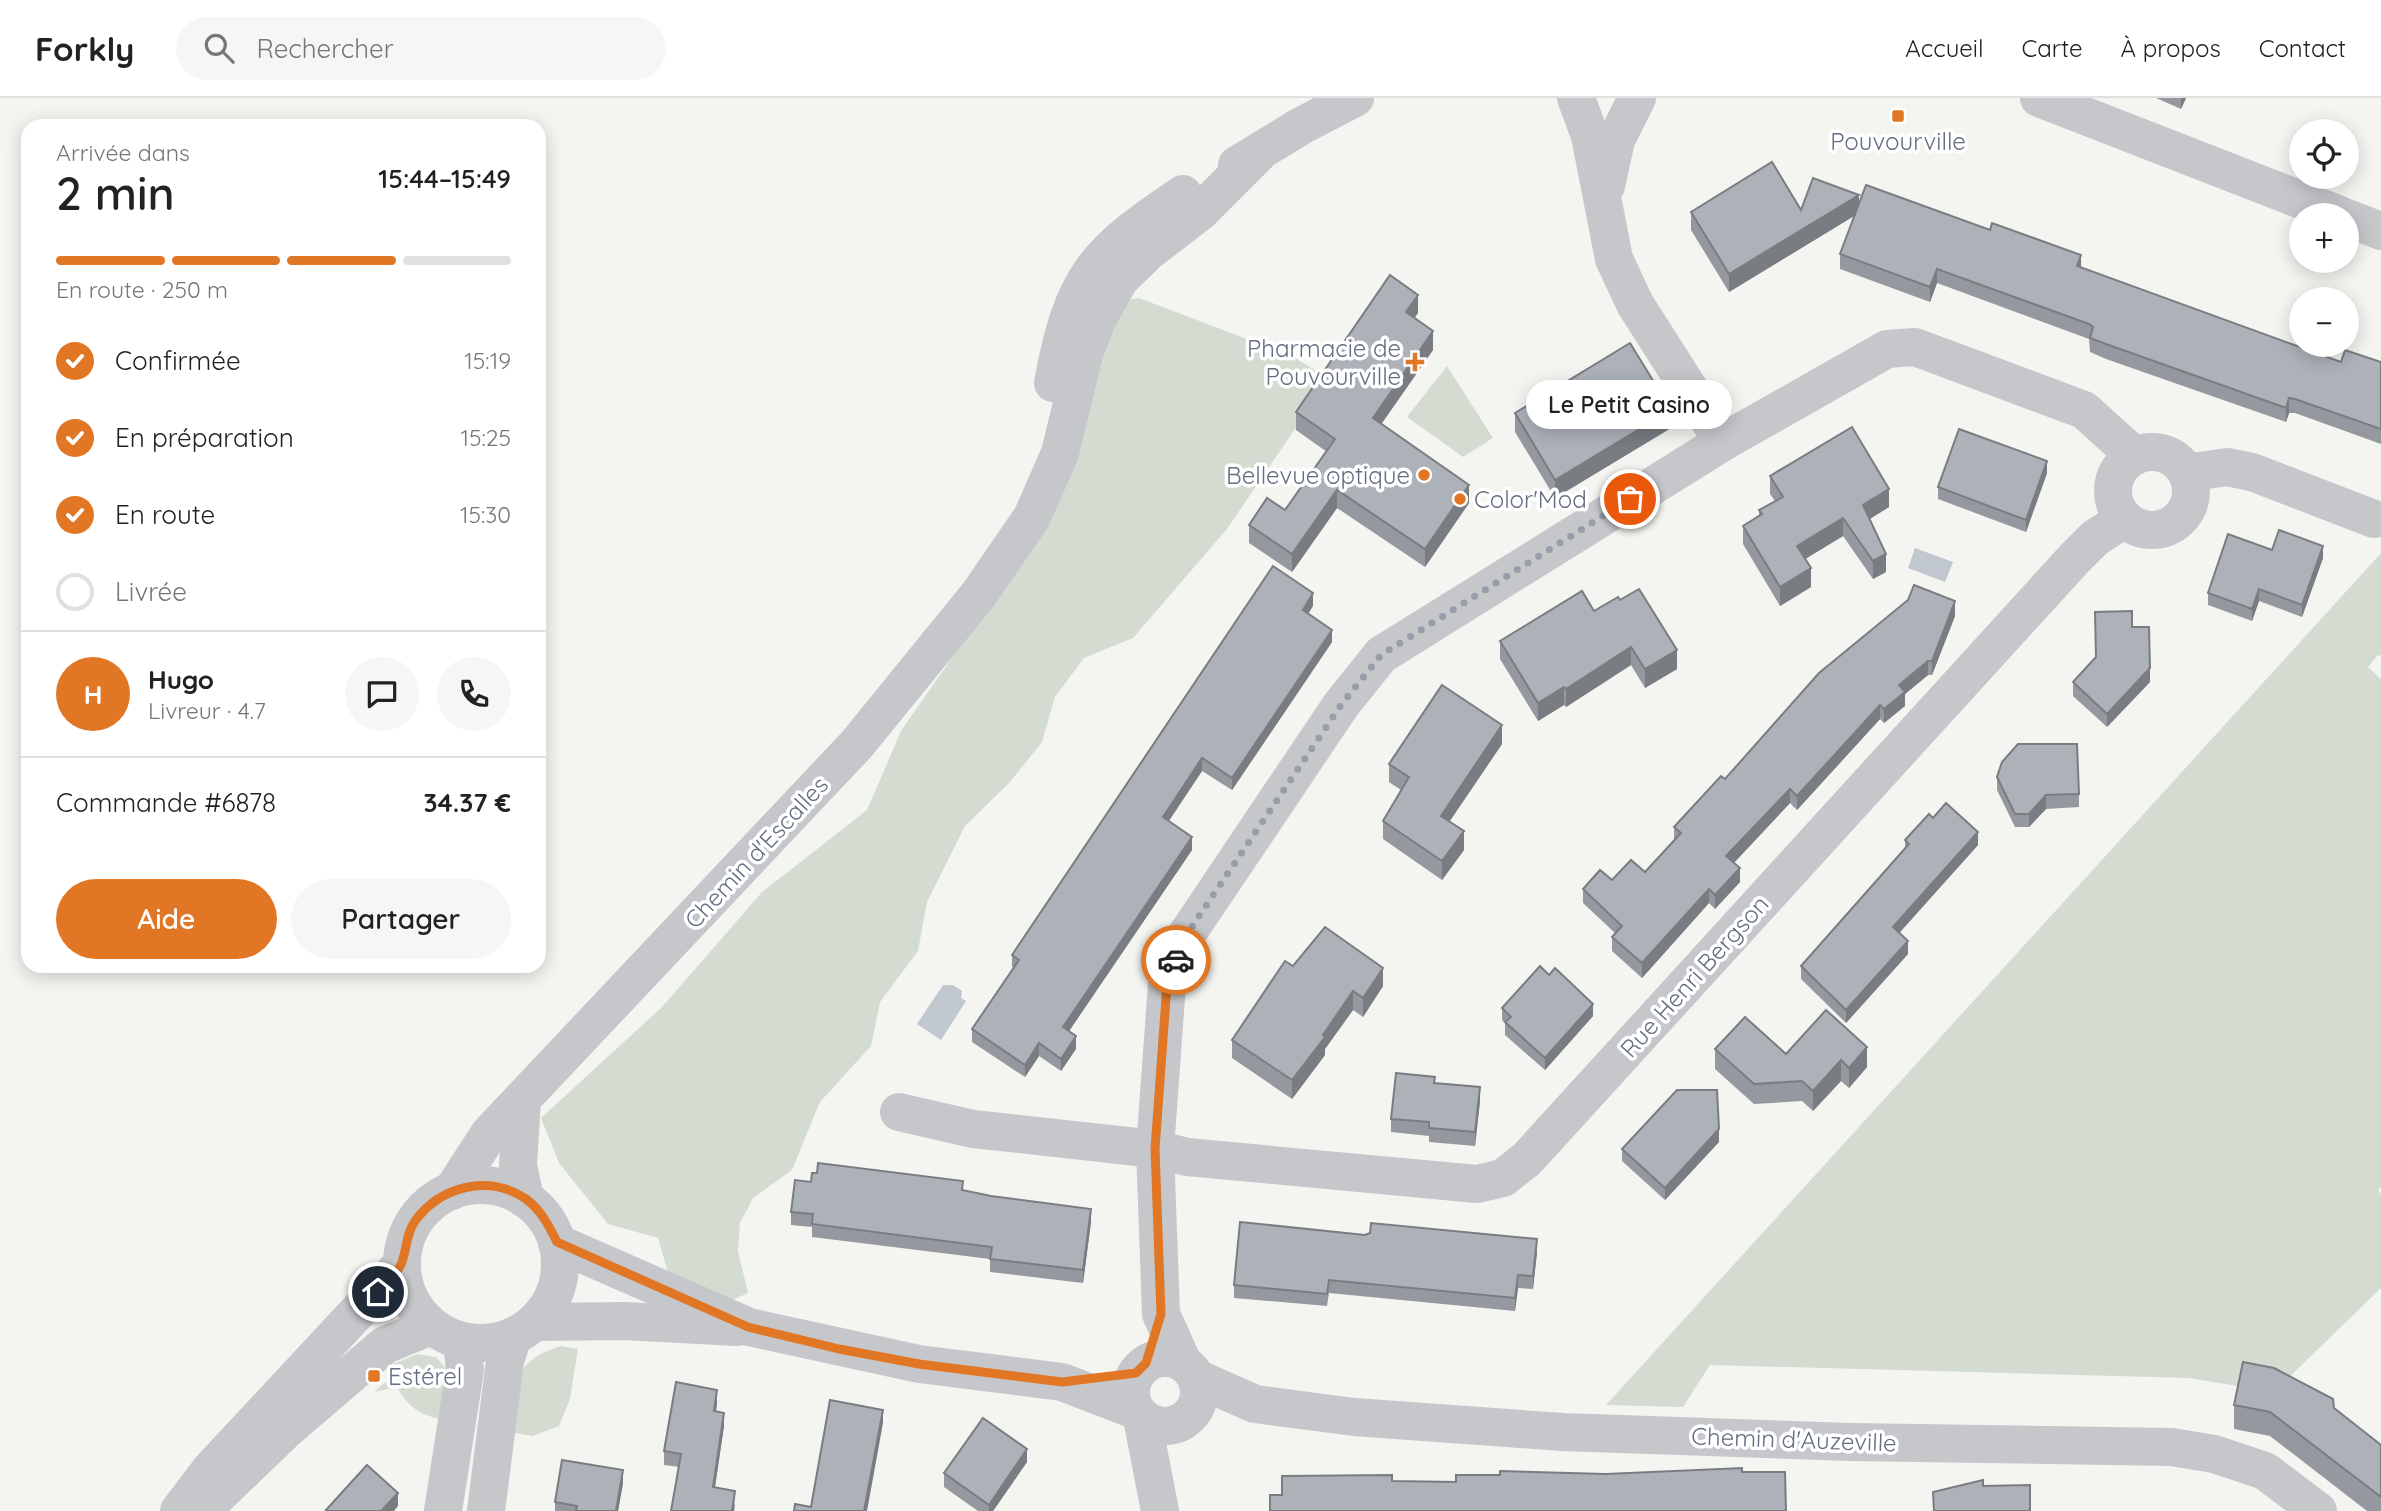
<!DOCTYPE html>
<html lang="fr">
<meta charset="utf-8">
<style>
:root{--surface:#fff;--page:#f6f6f6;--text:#222;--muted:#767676;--line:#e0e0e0;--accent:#e17625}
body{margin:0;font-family:Quicksand,sans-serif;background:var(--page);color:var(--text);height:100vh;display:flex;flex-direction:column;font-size:26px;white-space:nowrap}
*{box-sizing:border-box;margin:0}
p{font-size:23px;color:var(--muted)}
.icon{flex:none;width:38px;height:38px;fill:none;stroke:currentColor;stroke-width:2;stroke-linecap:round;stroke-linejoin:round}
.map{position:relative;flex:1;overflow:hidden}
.details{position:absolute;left:21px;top:21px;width:525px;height:854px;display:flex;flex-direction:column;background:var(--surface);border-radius:21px;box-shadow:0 4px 18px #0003}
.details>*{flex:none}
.fabs{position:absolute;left:2289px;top:21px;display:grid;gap:14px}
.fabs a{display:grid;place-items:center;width:70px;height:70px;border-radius:50%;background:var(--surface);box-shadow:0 4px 18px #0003;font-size:35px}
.pin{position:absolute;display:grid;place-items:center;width:60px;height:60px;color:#fff;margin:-30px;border:4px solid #fff;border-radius:50%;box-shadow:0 2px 7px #0007}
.courier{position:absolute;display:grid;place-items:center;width:70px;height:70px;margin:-35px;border:5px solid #e17625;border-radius:50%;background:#fff;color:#222;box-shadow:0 2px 9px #0007}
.bubble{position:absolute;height:49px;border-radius:24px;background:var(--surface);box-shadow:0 4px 18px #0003;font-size:23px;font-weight:600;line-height:49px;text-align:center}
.summary em{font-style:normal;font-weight:600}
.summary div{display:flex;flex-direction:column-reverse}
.summary{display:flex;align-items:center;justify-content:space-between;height:119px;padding:0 35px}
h1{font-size:46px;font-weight:600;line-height:52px}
.bar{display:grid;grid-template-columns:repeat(4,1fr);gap:10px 7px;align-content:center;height:84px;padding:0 35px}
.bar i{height:9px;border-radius:5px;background:var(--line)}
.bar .active{background:var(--accent)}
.bar p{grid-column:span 4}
.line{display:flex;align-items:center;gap:18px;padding:0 35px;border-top:2px solid var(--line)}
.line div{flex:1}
.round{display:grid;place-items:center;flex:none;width:74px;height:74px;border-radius:37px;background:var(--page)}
ol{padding:0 35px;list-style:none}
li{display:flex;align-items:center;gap:21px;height:77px}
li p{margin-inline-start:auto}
li .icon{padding:7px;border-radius:50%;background:var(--accent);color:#fff;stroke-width:4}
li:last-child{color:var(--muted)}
li i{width:38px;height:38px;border:4px solid var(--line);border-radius:50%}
.primary-button{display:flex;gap:14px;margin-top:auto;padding:14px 35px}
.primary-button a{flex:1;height:80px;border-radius:42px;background:var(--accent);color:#fff;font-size:28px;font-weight:600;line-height:80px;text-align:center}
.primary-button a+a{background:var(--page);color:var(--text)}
header{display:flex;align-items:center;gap:42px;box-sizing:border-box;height:98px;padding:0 35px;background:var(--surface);border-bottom:2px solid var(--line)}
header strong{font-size:33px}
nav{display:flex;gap:38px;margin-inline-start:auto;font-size:24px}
.search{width:490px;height:63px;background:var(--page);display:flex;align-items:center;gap:18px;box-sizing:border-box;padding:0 24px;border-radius:38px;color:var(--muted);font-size:26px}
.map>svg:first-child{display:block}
</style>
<header>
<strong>Forkly</strong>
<div class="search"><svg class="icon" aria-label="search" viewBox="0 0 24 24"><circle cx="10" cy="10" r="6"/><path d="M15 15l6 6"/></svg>Rechercher</div>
<nav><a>Accueil</a><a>Carte</a><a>À propos</a><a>Contact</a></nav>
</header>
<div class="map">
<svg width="2381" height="1413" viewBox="0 0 2381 1413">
<rect width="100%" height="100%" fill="#f4f5f1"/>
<g fill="#d4dcd2">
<polygon points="1139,200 1292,258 1329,281 1227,431 1133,540 1084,560 1055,599 1042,644 1010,684 965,728 927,804 918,853 880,904 871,948 820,1004 792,1072 753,1100 740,1125 738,1153 748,1195 728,1204 669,1178 658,1140 608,1126 559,1065 541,1020 662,909 762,794 867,712 901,633 1053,414 1117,203"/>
<polygon points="1447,268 1493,340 1463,359 1407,319"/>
<polygon points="2381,455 2381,558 2378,557 2368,569 2381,581 2381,1089 2378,1092 2381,1096 2381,1190 2274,1294 2189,1280 1710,1267 1683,1309 1606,1307"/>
<path d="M561,1248L578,1251L570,1301L559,1328L533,1338L504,1333C517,1287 511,1263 561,1248Z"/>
<path d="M417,1256L436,1259L452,1278L447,1322C423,1319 408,1310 397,1289L374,1294L393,1278L386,1269Z"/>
</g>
<g fill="#c0c7ce">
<polygon points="1915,450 1953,464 1945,484 1908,470"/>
<polygon points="943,887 953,887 962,893 961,900 966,903 941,942 917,926"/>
</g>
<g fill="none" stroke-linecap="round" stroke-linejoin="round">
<g stroke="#c5c7cb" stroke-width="38">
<polyline points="2039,0 2340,117"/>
<polyline points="1237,67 1301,28 1355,0"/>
<polyline points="1606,88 1616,42 1637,0"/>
<polyline points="2347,120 2381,133"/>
<path d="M1053,285C1073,177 1095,155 1183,96"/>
<polyline points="1723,344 1887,251 1915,249 2084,312 2135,358"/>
<circle cx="2152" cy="393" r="39"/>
<polyline points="2187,375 2227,369 2252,374 2374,421"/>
<polyline points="522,1002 518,1067 525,1101"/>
<polyline points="899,1014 973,1031 1155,1051 1187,1059 1477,1086 1503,1080 1527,1061 2074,461 2095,440 2124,421"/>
<circle cx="481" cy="1166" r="79"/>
<polyline points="452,1093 489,1036 857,646 979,496 1032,419 1060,355 1084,256 1097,222 1120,181 1148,154 1200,114 1258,56"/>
<polyline points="557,1145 749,1229 919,1266 1062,1284 1135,1312"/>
<polyline points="536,1224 624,1223 736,1229"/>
<circle cx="1165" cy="1294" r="34"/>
<polyline points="1183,1265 1161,1216 1155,1051 1167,886 1185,839 1341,607 1381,557 1723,344 1635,206 1614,161 1590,38 1576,0"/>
<polyline points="1196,1280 1255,1306 1354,1319 1563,1334 1851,1344 2172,1349 2214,1356 2265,1373 2318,1413"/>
<polyline points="1142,1320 1160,1413"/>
<polyline points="212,1403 287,1331 385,1247 431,1228"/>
<polyline points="179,1413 210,1372 402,1166"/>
<polyline points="443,1413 465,1272 462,1244"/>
<polyline points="486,1413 505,1263 513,1238"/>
</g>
</g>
<g fill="#95999f">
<polygon points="2156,0 2186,0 2181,11"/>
<polygon points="1859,105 2081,170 2341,264 2381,264 2381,346 2295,315 2289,315 2286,324 2106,261 2090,254 2089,241 1937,185 1930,204 1840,171 1840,156 1854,118 1729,194 1691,132 1691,114 1801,112"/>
<polygon points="1418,215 1414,220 1433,252 1381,326 1469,405 1425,469 1337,410 1292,474 1249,445 1249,427 1285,412 1327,354 1296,332 1296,314"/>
<polygon points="1515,315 1671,330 1555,400 1515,334"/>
<polygon points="2047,375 2026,434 1938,401 1938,389"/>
<polygon points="1770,378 1889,409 1870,421 1886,474 1873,481 1843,438 1805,461 1811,489 1780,508 1743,446 1743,428 1759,417 1759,412 1775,403 1770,396"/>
<polygon points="2272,452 2323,460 2302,519 2259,503 2252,523 2208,507 2208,495"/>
<polygon points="1620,502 1677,571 1645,590 1631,567 1566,609 1564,607 1538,623 1500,561 1500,543 1594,513"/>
<polygon points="1313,508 1308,516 1332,544 1232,692 1202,673 1168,723 1192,752 1069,933 1076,951 1061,973 1039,958 1025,979 972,944 972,931 1014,870 1012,869 1012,857"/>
<polygon points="1955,518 1932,577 1928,577 1905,596 1905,608 1884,625 1880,621 1797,712 1790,705 1734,765 1740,784 1715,811 1709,805 1642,880 1612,853 1612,839 1615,835 1583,805 1583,791 1612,782 1645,774 1674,742 1674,729 1725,681"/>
<polygon points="2073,584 2150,584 2107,629 2073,598"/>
<polygon points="1502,646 1449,724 1464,752 1442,782 1383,741 1383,723 1401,692 1389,684 1389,666"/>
<polygon points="1997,679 2079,696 2079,709 2046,711 2029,729 2015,729 1997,692"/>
<polygon points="1933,720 1978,747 1899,835 1908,856 1846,925 1801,881 1801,868 1905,750 1905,742"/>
<polygon points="1293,868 1383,888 1363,919 1353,912 1325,951 1325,957 1292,1001 1232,960 1232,942"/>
<polygon points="1502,910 1593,918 1545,972 1505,937 1505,925 1502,922"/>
<polygon points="1826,912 1867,969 1849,990 1841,983 1813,1013 1802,1003 1754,1006 1715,971 1715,951 1786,956"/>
<polygon points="1435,985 1480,1003 1475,1048 1429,1044 1429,1038 1391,1034 1391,1021"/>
<polygon points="1719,1044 1665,1102 1622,1063 1622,1051"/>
<polygon points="811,1084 963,1092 1091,1124 1083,1185 990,1174 990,1161 812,1139 812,1129 791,1127 791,1114"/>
<polygon points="1537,1154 1533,1191 1518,1190 1515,1213 1329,1195 1327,1208 1234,1200 1234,1187"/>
<polygon points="717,1305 716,1314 724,1328 715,1389 735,1407 734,1413 671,1413 679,1369 664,1367 664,1353"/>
<polygon points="2234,1307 2334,1310 2381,1347 2381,1413 2367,1413 2270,1338 2234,1331"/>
<polygon points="1027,1364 993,1413 978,1413 944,1389 944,1375"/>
<polygon points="623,1385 618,1413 555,1413 555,1404"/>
</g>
<g fill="#797d82">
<polygon points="2181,0 2186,0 2181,11"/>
<polygon points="1859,97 1859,115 1729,194 1729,176"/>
<polygon points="2081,157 2081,171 2077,168"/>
<polygon points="1937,171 1937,185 1930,204 1930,189"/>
<polygon points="1418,197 1418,215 1406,232 1406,214"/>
<polygon points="1433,233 1433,252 1373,338 1373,320"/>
<polygon points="2289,300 2289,315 2286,324 2286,310"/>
<polygon points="1671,312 1671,330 1555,400 1555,382"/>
<polygon points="2047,363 2047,375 2026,434 2026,422"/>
<polygon points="1469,387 1469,405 1425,469 1425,451"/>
<polygon points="1889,391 1889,409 1863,425 1863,407"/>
<polygon points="1337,392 1337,410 1292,474 1292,456"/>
<polygon points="1843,420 1843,438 1797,466 1797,448"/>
<polygon points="2323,448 2323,460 2302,519 2302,507"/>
<polygon points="1886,456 1886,474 1873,481 1873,463"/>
<polygon points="1811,470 1811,489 1780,508 1780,489"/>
<polygon points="2259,491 2259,503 2252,523 2252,511"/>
<polygon points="1313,495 1313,508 1303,524 1303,512"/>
<polygon points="1955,503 1955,518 1932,577 1932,563"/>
<polygon points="1332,532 1332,544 1232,692 1232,680"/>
<polygon points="1631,549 1631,567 1566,609 1566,591"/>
<polygon points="1677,552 1677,571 1645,590 1645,571"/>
<polygon points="1928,563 1928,577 1905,596 1905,608 1884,625 1884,611 1899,587"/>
<polygon points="2150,570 2150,584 2107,629 2107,616"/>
<polygon points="1564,589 1564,607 1538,623 1538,605"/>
<polygon points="1880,607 1880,621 1797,712 1797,698"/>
<polygon points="1502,627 1502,646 1441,736 1441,718"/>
<polygon points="1202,660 1202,673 1163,732 1163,719"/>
<polygon points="1790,691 1790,705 1726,773 1726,758"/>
<polygon points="2046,697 2046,711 2029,729 2029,716"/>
<polygon points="1464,733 1464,752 1442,782 1442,763"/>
<polygon points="1978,734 1978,747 1893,842 1893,829"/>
<polygon points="1192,739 1192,752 1063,942 1063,929"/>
<polygon points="1740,770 1740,784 1715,811 1715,797"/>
<polygon points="1709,791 1709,805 1642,880 1642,865"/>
<polygon points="1908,843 1908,856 1846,925 1846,912"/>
<polygon points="1383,870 1383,888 1363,919 1363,900"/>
<polygon points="1353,893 1353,912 1325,951 1325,957 1292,1001 1292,982"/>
<polygon points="1593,906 1593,918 1545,972 1545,960"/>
<polygon points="1076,938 1076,951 1061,973 1061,961"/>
<polygon points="1039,945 1039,958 1025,979 1025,967"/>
<polygon points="1867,949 1867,969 1849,990 1849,970"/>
<polygon points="1841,962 1841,983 1813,1013 1813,993"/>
<polygon points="1480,989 1480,1003 1475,1048 1475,1034"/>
<polygon points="1719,1031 1719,1044 1665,1102 1665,1090"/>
<polygon points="1091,1111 1091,1124 1083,1185 1083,1172"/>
<polygon points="1537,1141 1537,1154 1533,1191 1533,1178"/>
<polygon points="1518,1177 1518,1190 1515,1213 1515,1200"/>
<polygon points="717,1292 717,1305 714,1327 714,1313"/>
<polygon points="883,1312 883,1325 867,1413 864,1413"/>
<polygon points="724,1315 724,1328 713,1402 713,1389"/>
<polygon points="1027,1351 1027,1364 993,1413 989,1413 989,1407"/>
<polygon points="623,1372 623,1385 618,1413 616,1413"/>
<polygon points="735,1393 734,1413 732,1413"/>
<polygon points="398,1395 398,1408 394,1413 382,1413"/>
</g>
<g fill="#adb2b9" stroke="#797d82" stroke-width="2">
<polygon points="1772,64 1801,112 1813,80 1859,97 1729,176 1691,114"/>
<polygon points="1866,87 1990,132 1992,125 2081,157 2077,168 2341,264 2345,252 2381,264 2381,331 2295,301 2289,300 2286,310 2106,246 2090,240 2093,229 2089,226 1937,171 1930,189 1840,156"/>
<polygon points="1390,177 1418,197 1406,214 1433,233 1373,320 1469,387 1425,451 1337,392 1292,456 1249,427 1267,400 1285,412 1335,341 1296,314"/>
<polygon points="1630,245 1671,312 1555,382 1515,315"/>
<polygon points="1852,329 1889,391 1863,407 1886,456 1873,463 1843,420 1797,448 1811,470 1780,489 1743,428 1762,416 1759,412 1783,399 1770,378"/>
<polygon points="1959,331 2047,363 2026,422 1938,389"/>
<polygon points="2279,432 2323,448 2302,507 2259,491 2252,511 2208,495 2228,436 2272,452"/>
<polygon points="1273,468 1313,495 1303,512 1332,532 1232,680 1202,660 1163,719 1192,739 1063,929 1076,938 1061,961 1039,945 1025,967 972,931 1019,862 1012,857"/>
<polygon points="1914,487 1955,503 1932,563 1928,563 1899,587 1905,594 1884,611 1880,607 1797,698 1790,691 1726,758 1740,770 1715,797 1709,791 1642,865 1612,839 1622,828 1583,791 1600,772 1612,782 1631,762 1645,774 1681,735 1674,729 1721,678 1725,681 1819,575 1908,502"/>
<polygon points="1639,491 1677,552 1645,571 1631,549 1566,591 1564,589 1538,605 1500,543 1582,493 1594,513 1618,499 1620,502"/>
<polygon points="2132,513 2132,529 2149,529 2150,570 2107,616 2073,584 2096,559 2095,514"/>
<polygon points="1442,587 1502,627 1441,718 1464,733 1442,763 1383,723 1409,679 1389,666"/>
<polygon points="2018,646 2077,646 2079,696 2046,697 2029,716 2015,716 1997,679 2002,664"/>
<polygon points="1946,705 1978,734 1893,829 1908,843 1846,912 1801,868 1909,746 1905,742 1929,716 1933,720"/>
<polygon points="1325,829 1383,870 1363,900 1353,893 1323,937 1325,939 1292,982 1232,942 1285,863 1293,868"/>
<polygon points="1540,868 1549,877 1555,870 1593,906 1545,960 1505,924 1511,919 1502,910"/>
<polygon points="1826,912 1867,949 1849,970 1841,962 1813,993 1802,983 1754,986 1715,951 1745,919 1786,956"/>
<polygon points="1396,975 1435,979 1434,985 1480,989 1475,1034 1429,1030 1429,1024 1391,1021"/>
<polygon points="1677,992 1717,992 1719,1031 1665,1090 1622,1051"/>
<polygon points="818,1065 963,1083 962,1092 991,1098 1091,1111 1083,1172 990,1161 992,1149 812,1126 813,1116 791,1114 795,1082 811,1084 812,1075 817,1075"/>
<polygon points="1240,1124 1365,1137 1370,1135 1371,1125 1537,1141 1533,1178 1518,1177 1515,1200 1329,1182 1327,1196 1234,1187"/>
<polygon points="2243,1264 2274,1270 2333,1301 2334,1310 2381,1347 2381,1399 2270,1314 2234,1307"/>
<polygon points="676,1284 717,1292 714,1313 724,1315 713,1389 735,1393 732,1413 671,1413 681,1356 664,1353"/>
<polygon points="830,1302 883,1312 864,1413 794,1413 795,1406 811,1409"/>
<polygon points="983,1320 1027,1351 989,1407 944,1375"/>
<polygon points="562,1362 623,1372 616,1413 576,1413 577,1408 555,1404"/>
<polygon points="367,1367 398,1395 382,1412 383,1413 328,1413 326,1412"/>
<polygon points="1742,1370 1742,1374 1785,1374 1786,1413 1270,1413 1270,1397 1282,1397 1282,1378 1392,1377 1392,1383 1456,1384 1456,1377 1500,1377 1500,1373 1606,1376"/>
<polygon points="1983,1382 1983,1388 2030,1387 2030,1413 1934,1413 1933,1394"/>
</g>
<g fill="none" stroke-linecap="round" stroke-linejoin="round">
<polyline stroke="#969ea9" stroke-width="7" stroke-dasharray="0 12.6" points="1176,862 1185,839 1341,607 1381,557 1630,401"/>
<path stroke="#e17625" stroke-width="9" d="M378,1194C385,1185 399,1174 402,1164C407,1150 406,1136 415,1123C440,1089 488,1075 526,1101C541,1112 549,1128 557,1144L748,1229L839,1251L919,1266L1062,1284L1136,1275L1146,1265L1161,1216L1155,1051L1167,886L1176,862"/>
</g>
<g fill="#e17625" stroke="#fff" stroke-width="2.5">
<rect x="1891" y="11" width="14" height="14" rx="3.5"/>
<path d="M1411.5 253.5h7v7h7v7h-7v7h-7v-7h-7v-7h7z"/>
<circle cx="1424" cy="377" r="7"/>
<circle cx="1460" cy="401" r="7"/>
<rect x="367" y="1271" width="14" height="14" rx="3.5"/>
</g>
<g text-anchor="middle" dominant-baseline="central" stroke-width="7" stroke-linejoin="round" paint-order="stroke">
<g font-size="24" fill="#646f82" stroke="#fff" text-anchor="end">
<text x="1898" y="43" text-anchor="middle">Pouvourville</text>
<text x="1401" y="250">Pharmacie de<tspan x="1401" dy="28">Pouvourville</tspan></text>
<text x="1410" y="377">Bellevue optique</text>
<text x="1474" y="401" text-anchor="start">Color'Mod</text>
<text x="388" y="1278" text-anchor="start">Estérel</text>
</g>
<g font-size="24" fill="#646f82" stroke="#fff">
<text transform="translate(756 754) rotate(-47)">Chemin d'Escalles</text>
<text transform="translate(1694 878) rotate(-48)">Rue Henri Bergson</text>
<text transform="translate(1794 1341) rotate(2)">Chemin d'Auzeville</text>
</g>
</g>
</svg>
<div class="fabs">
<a><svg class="icon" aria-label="locate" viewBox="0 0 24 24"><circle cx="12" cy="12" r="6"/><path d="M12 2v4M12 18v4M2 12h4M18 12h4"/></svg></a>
<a>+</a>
<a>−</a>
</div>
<div class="pin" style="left:1630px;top:401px;background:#ea580c"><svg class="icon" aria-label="bag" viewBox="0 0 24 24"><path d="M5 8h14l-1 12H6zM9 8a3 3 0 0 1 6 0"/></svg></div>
<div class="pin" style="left:378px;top:1194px;background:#1f2937"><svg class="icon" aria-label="home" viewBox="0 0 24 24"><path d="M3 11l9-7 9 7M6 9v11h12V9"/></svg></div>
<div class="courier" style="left:1176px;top:862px"><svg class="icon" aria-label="car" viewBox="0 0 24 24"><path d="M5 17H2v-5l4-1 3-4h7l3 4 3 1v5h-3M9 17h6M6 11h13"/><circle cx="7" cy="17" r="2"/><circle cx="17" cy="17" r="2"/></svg></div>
<div class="bubble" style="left:1526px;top:282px;width:206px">Le Petit Casino</div>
<section class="details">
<div class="summary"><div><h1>2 min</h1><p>Arrivée dans</p></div><em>15:44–15:49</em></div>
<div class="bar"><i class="active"></i><i class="active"></i><i class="active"></i><i></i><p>En route · 250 m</p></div>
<ol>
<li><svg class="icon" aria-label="check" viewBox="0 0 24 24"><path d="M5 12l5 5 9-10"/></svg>Confirmée<p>15:19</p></li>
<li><svg class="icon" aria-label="check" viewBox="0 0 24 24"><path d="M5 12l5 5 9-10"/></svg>En préparation<p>15:25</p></li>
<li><svg class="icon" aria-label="check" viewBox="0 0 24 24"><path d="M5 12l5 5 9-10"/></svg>En route<p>15:30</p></li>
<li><i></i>Livrée</li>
</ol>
<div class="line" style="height:126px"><b class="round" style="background:var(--accent);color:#fff">H</b><div><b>Hugo</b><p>Livreur · 4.7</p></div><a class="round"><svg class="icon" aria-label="chat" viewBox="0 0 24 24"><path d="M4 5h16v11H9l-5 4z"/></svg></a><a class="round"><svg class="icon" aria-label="phone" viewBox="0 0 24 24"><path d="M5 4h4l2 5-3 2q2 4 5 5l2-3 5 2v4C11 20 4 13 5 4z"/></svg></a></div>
<div class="line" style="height:91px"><div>Commande #6878</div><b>34.37 €</b></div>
<div class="primary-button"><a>Aide</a><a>Partager</a></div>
</section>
</div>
